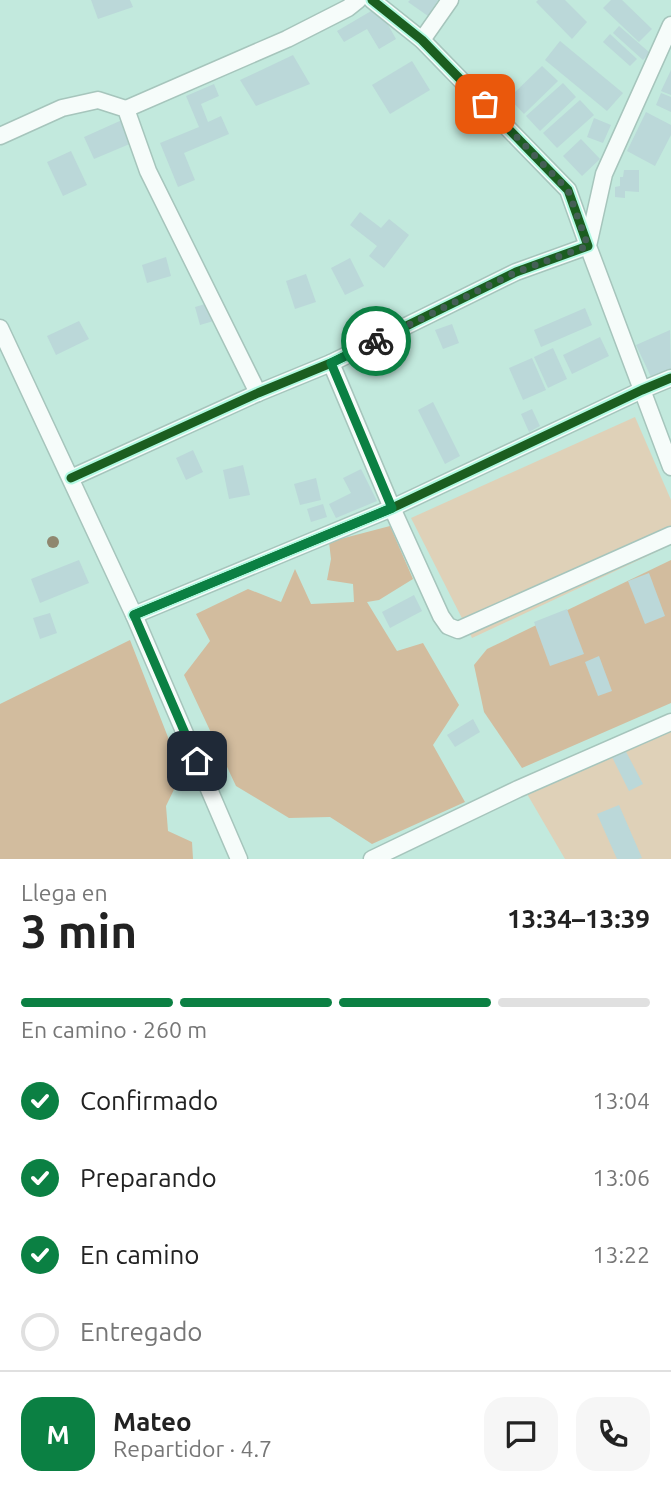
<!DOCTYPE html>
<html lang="es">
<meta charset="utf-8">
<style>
:root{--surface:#fff;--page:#f6f6f6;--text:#222;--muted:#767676;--line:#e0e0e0;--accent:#0b8043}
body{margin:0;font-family:Ubuntu,sans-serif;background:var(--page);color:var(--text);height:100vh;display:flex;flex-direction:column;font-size:26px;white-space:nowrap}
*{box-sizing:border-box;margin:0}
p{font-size:23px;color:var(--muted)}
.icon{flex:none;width:38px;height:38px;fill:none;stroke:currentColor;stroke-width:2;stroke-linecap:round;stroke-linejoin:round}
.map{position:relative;height:859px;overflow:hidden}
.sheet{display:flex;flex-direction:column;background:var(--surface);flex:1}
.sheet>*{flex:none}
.pin{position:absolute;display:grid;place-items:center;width:60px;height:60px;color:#fff;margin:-30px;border-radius:14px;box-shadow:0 4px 10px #0006}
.courier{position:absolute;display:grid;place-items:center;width:70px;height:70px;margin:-35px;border:5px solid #0b8043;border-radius:50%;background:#fff;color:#222;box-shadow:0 2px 9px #0007}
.overview em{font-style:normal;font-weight:700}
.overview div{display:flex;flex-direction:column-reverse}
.overview{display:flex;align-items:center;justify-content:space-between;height:119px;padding:0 21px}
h1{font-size:46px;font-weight:700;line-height:52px}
.bar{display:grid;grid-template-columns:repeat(4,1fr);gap:10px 7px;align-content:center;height:84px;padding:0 21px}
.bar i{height:9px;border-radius:5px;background:var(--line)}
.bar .active{background:var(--accent)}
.bar p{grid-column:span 4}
.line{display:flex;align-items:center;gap:18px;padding:0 21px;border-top:2px solid var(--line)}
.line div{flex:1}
.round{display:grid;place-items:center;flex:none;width:74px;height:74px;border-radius:21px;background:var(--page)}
ol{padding:0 21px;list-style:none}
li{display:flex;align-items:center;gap:21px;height:77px}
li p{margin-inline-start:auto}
li .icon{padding:7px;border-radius:50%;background:var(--accent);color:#fff;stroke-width:4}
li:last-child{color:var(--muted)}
li i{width:38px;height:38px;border:4px solid var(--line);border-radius:50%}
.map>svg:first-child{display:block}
</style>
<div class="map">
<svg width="671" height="859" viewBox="0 0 671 859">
<rect width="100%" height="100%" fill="#c2e9dd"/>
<g fill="#dfd1b8">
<polygon points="635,417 671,500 671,545 472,638 411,518"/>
<polygon points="671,724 671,859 565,859 523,787"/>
</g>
<g fill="#d2bc9e">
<polygon points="390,526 413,579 379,600 367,602 397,651 423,643 459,705 433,745 465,802 372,844 330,817 289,818 236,786 184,675 210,641 196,614 248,589 281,602 295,569 311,604 354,602 353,584 327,580 331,559 329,542"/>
<polygon points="671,560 671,703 522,768 484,712 474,665 487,649"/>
<polygon points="130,640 182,773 166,806 168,831 192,842 193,859 0,859 0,704"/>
</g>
<g fill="#bbd8d9">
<polygon points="91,0 130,0 133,7 98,19"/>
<polygon points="410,0 438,0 428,16 408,2"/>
<polygon points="538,0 565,0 587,22 572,39 536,2"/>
<polygon points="611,0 622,0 652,29 639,42 603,8"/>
<polygon points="378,7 396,39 379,49 367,29 344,42 337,31"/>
<polygon points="619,26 650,53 643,60 613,33"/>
<polygon points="610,34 637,59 630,66 603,42"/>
<polygon points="560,41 623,93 607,111 545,60"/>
<polygon points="293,55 310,84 256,106 240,80"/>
<polygon points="412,61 430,90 390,114 372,85"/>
<polygon points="542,66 558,81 524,114 509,98"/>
<polygon points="671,70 671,95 661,91"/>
<polygon points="563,83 576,97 540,131 526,116"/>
<polygon points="214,84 219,96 201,104 208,122 221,116 229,134 184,153 195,180 178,187 160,143 199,127 186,96"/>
<polygon points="661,93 671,97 671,112 656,105"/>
<polygon points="580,100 594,115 557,148 543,133"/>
<polygon points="646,112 671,125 671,135 655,166 627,151"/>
<polygon points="594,118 611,125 603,143 587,137"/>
<polygon points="122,120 132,143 94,159 84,137"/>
<polygon points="581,139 600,159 582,176 563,156"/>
<polygon points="71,151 87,185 63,196 47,162"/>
<polygon points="624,170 639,170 639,192 625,191 625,198 615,197 615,187 620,186 620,177 623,177"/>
<polygon points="360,212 381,228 389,219 409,235 384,268 369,256 377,246 350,225"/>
<polygon points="166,257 171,276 147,283 142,265"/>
<polygon points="350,258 364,286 345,295 331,268"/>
<polygon points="306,274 316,302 295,309 286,281"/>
<polygon points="212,302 217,320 200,325 195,307"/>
<polygon points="585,308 592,325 541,347 534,330"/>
<polygon points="79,321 89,339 56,355 47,336"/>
<polygon points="452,324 459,343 443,349 435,330"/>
<polygon points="670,330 671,371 652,379 636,345"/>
<polygon points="600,337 609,356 572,374 563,355"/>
<polygon points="553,348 567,379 548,388 534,357"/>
<polygon points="532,358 546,390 523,400 509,368"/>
<polygon points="433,402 460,456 445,464 418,410"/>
<polygon points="532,409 540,426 529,432 521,414"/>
<polygon points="193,450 203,472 186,480 176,458"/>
<polygon points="243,465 250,495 229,499 223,470"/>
<polygon points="361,469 377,501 336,518 329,504 351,493 343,478"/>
<polygon points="316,478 321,500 300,505 294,484"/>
<polygon points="323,504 327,517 311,522 307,509"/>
<polygon points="79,560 89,583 40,603 31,579"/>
<polygon points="649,573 665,616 645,624 628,581"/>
<polygon points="414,595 422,611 390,628 382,612"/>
<polygon points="567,609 584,654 550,666 534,622"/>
<polygon points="50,613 57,633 40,639 33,618"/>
<polygon points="599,656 612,691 598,696 585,662"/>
<polygon points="473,719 480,732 455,747 447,735"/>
<polygon points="623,746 643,784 629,791 610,753"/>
<polygon points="619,805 642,858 638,859 617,859 597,814"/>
</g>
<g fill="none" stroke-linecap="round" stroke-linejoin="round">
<g stroke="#a6c5bc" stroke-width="19">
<g id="minor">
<polyline points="671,25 604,174 588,246 671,467"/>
<polyline points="422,40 450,0"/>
<polyline points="126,109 287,39 348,8 358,0"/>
<polyline points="0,136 62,108 98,100 126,109 148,171 258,393"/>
<polyline points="0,328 134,615 239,859"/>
<polyline points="331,363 392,508 441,616 448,626 458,630 671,535"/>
<polyline points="71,478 258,393 331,363 516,272 588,246 568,190 422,40 372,0"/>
<polyline points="134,615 392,508 642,390 671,378"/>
<polyline points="372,859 518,789 671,722"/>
</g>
</g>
<use href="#minor" stroke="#f6fcfa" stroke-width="16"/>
<g stroke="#b2f9e3" stroke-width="13">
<g id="cycleway">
<polyline points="71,478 258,393 331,363 516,272 588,246 568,190 422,40 372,0"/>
<polyline points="134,615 392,508 642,390 671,378"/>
</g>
</g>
<use href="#cycleway" stroke="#1b5e20" stroke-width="9"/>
</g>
<circle fill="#8f876f" cx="53" cy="542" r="6"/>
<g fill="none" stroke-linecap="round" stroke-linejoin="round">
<polyline stroke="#445f56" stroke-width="7" stroke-dasharray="0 12.6" points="376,341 516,272 588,246 568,190 485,104"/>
<polyline stroke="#0b8043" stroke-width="9" points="197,761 134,615 392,508 331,363 376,341"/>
</g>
</svg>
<div class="pin" style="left:485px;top:104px;background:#ea580c"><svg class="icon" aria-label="bag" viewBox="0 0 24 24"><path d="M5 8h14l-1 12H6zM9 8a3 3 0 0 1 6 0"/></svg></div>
<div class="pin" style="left:197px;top:761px;background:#1f2937"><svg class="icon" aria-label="home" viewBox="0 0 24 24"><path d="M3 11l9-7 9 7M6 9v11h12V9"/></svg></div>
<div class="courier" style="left:376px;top:341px"><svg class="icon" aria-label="bike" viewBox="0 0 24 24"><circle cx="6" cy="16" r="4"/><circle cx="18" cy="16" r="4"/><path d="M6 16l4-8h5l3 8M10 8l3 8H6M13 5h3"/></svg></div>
</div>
<section class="sheet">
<div class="overview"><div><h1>3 min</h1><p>Llega en</p></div><em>13:34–13:39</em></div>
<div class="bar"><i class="active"></i><i class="active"></i><i class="active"></i><i></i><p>En camino · 260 m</p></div>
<ol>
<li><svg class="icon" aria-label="check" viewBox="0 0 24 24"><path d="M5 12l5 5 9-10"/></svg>Confirmado<p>13:04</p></li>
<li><svg class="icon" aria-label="check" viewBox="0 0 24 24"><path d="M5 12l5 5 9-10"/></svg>Preparando<p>13:06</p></li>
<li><svg class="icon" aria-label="check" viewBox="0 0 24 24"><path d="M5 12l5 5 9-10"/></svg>En camino<p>13:22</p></li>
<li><i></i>Entregado</li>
</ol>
<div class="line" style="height:126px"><b class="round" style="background:var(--accent);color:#fff">M</b><div><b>Mateo</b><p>Repartidor · 4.7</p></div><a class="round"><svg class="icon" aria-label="chat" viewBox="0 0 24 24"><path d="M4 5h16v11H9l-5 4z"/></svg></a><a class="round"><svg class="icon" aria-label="phone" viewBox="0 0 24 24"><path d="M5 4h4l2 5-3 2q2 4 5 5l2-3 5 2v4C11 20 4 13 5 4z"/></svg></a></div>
</section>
